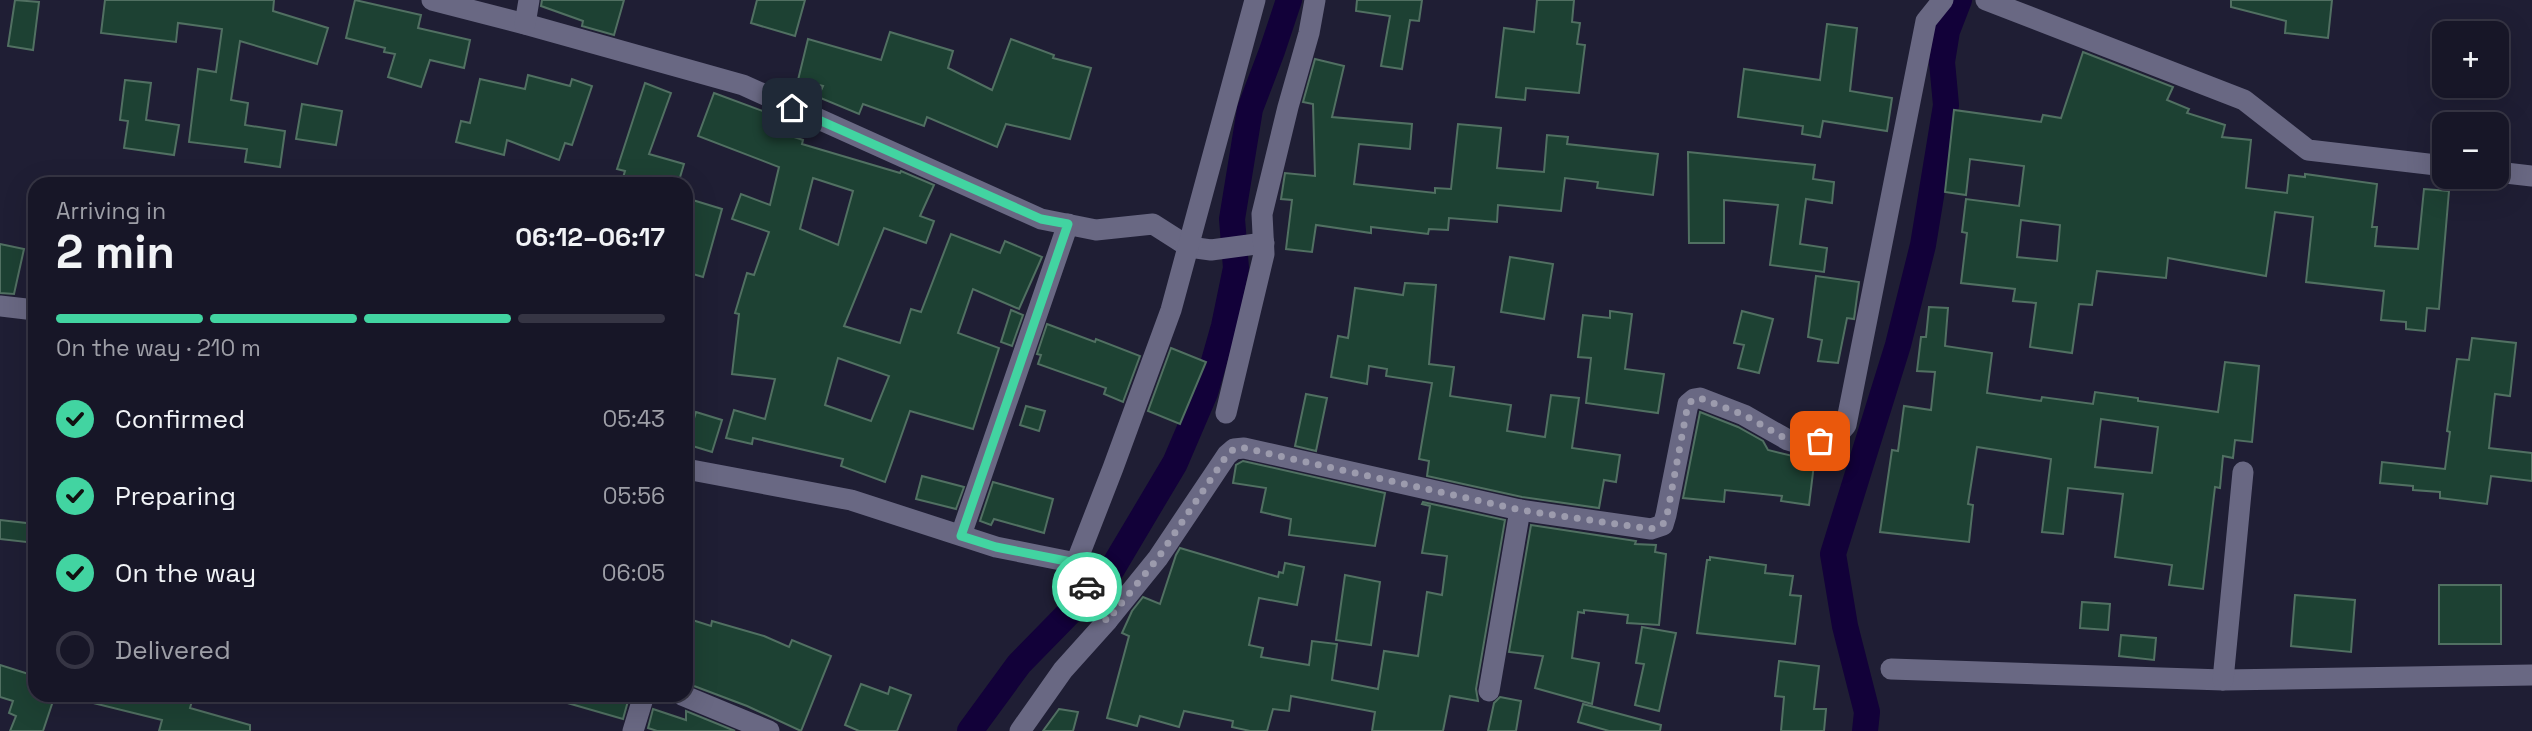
<!DOCTYPE html>
<meta charset="utf-8">
<style>
:root{--surface:#171627;--page:#201f2f;--text:#f1f3f6;--muted:#9e9fa7;--line:#363544;--accent:#42d4a1}
body{margin:0;font-family:"Space Grotesk",sans-serif;background:var(--page);color:var(--text);height:100vh;display:flex;flex-direction:column;font-size:26px;white-space:nowrap}
*{box-sizing:border-box;margin:0}
p{font-size:23px;color:var(--muted)}
.icon{flex:none;width:38px;height:38px;fill:none;stroke:currentColor;stroke-width:2;stroke-linecap:round;stroke-linejoin:round}
.map{position:relative;flex:1;overflow:hidden}
.details{position:absolute;left:28px;top:177px;width:665px;height:525px;display:flex;flex-direction:column;background:var(--surface);border-radius:21px;box-shadow:0 7px 28px #0002,0 0 0 2px var(--line)}
.details>*{flex:none}
.fabs{position:absolute;left:2432px;top:21px;display:grid;gap:14px}
.fabs a{display:grid;place-items:center;width:77px;height:77px;border-radius:14px;background:var(--surface);box-shadow:0 7px 28px #0002,0 0 0 2px var(--line);font-size:35px}
.pin{position:absolute;display:grid;place-items:center;width:60px;height:60px;color:#fff;margin:-30px;border-radius:14px;box-shadow:0 4px 10px #0006}
.courier{position:absolute;display:grid;place-items:center;width:70px;height:70px;margin:-35px;border:5px solid #42d4a1;border-radius:50%;background:#fff;color:#222;box-shadow:0 2px 9px #0007}
.headline em{font-style:normal;font-weight:700}
.headline div{display:flex;flex-direction:column-reverse}
.headline{display:flex;align-items:center;justify-content:space-between;height:119px;padding:0 28px}
h1{font-size:46px;font-weight:700;line-height:52px}
.bar{display:grid;grid-template-columns:repeat(4,1fr);gap:10px 7px;align-content:center;height:84px;padding:0 28px}
.bar i{height:9px;border-radius:5px;background:var(--line)}
.bar .current{background:var(--accent)}
.bar p{grid-column:span 4}
ol{padding:0 28px;list-style:none}
li{display:flex;align-items:center;gap:21px;height:77px}
li p{margin-inline-start:auto}
li .icon{padding:7px;border-radius:50%;background:var(--accent);color:#111;stroke-width:4}
li:last-child{color:var(--muted)}
li i{width:38px;height:38px;border:4px solid var(--line);border-radius:50%}
.map>svg:first-child{display:block}
</style>
<div class="map">
<svg width="2532" height="731" viewBox="0 0 2532 731">
<rect width="100%" height="100%" fill="#1f1e34"/>
<g fill="none" stroke-linecap="round" stroke-linejoin="round">
<g stroke="#120139" stroke-width="26">
<polyline points="970,731 1019,664 1112,569 1175,463 1205,393 1224,326 1236,268 1232,219 1250,109 1272,51 1289,0"/>
<polyline points="1865,731 1867,712 1845,626 1833,554 1898,345 1923,245 1946,105 1942,62 1947,31 1959,0"/>
</g>
</g>
<g fill="#1d4133" stroke="#517062" stroke-width="2" fill-rule="evenodd">
<polygon points="15,0 39,2 33,50 8,46"/>
<polygon points="105,0 274,0 273,11 328,28 317,64 240,41 231,100 248,103 245,125 285,131 280,167 245,162 247,149 189,142 198,69 216,72 222,29 178,23 176,42 101,33"/>
<polygon points="355,0 421,15 418,28 470,40 464,68 430,60 421,87 388,77 395,54 384,52 385,48 346,38"/>
<polygon points="542,0 624,0 614,35 582,26 583,21 541,6"/>
<polygon points="757,0 805,0 795,36 751,23"/>
<polygon points="1357,0 1422,0 1419,21 1410,20 1402,69 1381,66 1390,16 1356,11"/>
<polygon points="1537,0 1574,0 1572,22 1580,23 1577,44 1585,45 1579,93 1526,88 1525,100 1496,97 1504,28 1534,32"/>
<polygon points="2231,0 2332,0 2328,38 2285,33 2286,21 2231,7"/>
<polygon points="1827,24 1857,28 1850,91 1892,98 1887,131 1823,121 1820,137 1802,134 1803,126 1738,117 1744,69 1820,80"/>
<polygon points="890,32 953,51 948,68 992,90 1011,39 1054,55 1053,58 1091,68 1070,139 1006,124 997,147 927,117 924,126 863,104 859,114 818,97 823,86 798,80 808,39 881,60"/>
<path d="M2083,52L2173,87L2167,100L2189,109L2187,113L2225,125L2222,137L2251,140L2246,188L2287,193L2289,175L2305,177V174L2377,184L2372,227H2377L2375,246L2418,249L2424,189L2449,191L2439,309L2427,308L2425,331L2406,329V322L2381,320L2384,291L2306,282L2313,217L2275,212L2266,276L2168,258L2166,278L2097,271L2092,305L2079,304L2072,353L2030,347L2036,303L2013,301L2015,289L1961,283L1967,233L1962,232L1966,199L2019,206L2024,166L1970,159L1966,195L1945,192L1954,110L2041,122L2043,115L2061,118ZM2021,220L2060,225L2057,261L2017,257Z"/>
<polygon points="1315,59 1344,66 1332,117 1412,124 1410,149 1359,144 1354,184 1435,193 1435,188 1451,189 1458,124 1501,128 1497,168 1544,172 1547,135 1568,137 1567,144 1658,154 1653,195 1597,188 1598,182 1565,178 1561,211 1498,205 1497,222 1449,218 1448,230 1429,229 1428,234 1371,227 1371,233 1316,225 1312,252 1286,249 1292,200 1281,199 1285,173 1315,176 1313,104 1303,102"/>
<polygon points="528,75 570,86 572,79 592,86 572,145 565,143 559,160 507,140 504,155 456,142 461,121 470,123 480,79 525,89"/>
<polygon points="125,80 151,83 146,120 179,125 174,155 124,148 128,121 120,120"/>
<polygon points="645,83 671,93 649,154 684,164 678,184 621,184 625,171 617,169"/>
<path d="M714,93L787,120L782,133L803,140L802,144L900,173L901,171L934,185L920,216L934,221L926,243L884,228L844,326L900,343L911,309L921,312L951,234L1000,253L1005,241L1042,257L1019,309L973,289L958,333L999,348L973,429L910,411L885,482L841,466L843,459L753,438L752,444L726,438L734,410L765,419L775,379L732,374L739,314L735,313L747,273L754,275L769,232L732,219L741,194L770,205L779,167L698,136ZM813,178L853,191L838,245L800,229ZM838,358L889,376L871,421L825,405Z"/>
<polygon points="302,104 342,111 336,145 296,139"/>
<polygon points="1688,152 1815,165 1813,179 1834,182 1832,203 1806,199 1800,244 1827,248 1824,272 1770,265 1778,205 1724,200 1724,243 1689,243"/>
<polygon points="686,198 722,209 703,277 686,272"/>
<polygon points="0,244 24,249 14,294 0,293"/>
<polygon points="1510,257 1553,264 1544,319 1501,312"/>
<polygon points="1816,276 1859,282 1854,319 1847,318 1838,363 1818,361 1822,340 1808,337"/>
<polygon points="1405,283 1436,285 1429,364 1454,367 1450,396 1511,405 1507,431 1545,437 1551,395 1579,398 1572,448 1620,455 1616,482 1604,480 1599,508 1522,497 1427,476 1429,461 1419,459 1432,383 1386,376 1387,369 1369,366 1367,384 1331,377 1338,336 1348,338 1355,288 1403,295"/>
<path d="M1929,307L1948,308L1945,346L1992,353L1987,393L2041,401L2042,397L2093,404L2095,392L2138,398V401L2218,412L2225,362L2259,366L2252,442L2235,440L2233,458L2223,456L2220,488L2215,487L2203,589L2169,585L2172,565L2115,557L2123,494L2068,488L2063,534L2042,532L2051,459L2034,456L1977,447L1968,504L1973,505L1969,542L1880,532L1892,450L1898,451L1904,406L1931,410L1935,372L1917,371L1921,337H1926ZM2101,419L2158,427L2152,473L2095,467Z"/>
<polygon points="1011,310 1023,315 1012,346 1001,342"/>
<polygon points="1610,311 1632,314 1625,369 1664,374 1658,413 1586,403 1591,358 1578,357 1583,315 1610,318"/>
<polygon points="1742,311 1773,319 1759,373 1738,368 1744,345 1734,343"/>
<polygon points="1047,324 1095,342 1096,339 1140,356 1123,402 1104,394 1106,388 1038,364 1041,355 1037,354"/>
<polygon points="2472,338 2516,343 2510,396 2495,394 2489,448 2532,453 2532,481 2491,476 2487,504 2440,498 2440,492 2413,490 2413,486 2380,483 2382,462 2445,469 2450,432 2447,431 2457,359 2469,360"/>
<polygon points="1171,348 1206,362 1180,424 1148,411"/>
<polygon points="1306,394 1327,398 1316,451 1295,446"/>
<polygon points="1026,406 1045,411 1039,431 1020,425"/>
<polygon points="696,412 722,420 712,452 686,444"/>
<polygon points="1700,412 1738,427 1763,441 1768,450 1801,458 1815,456 1809,505 1781,501 1782,496 1725,490 1724,502 1683,498"/>
<polygon points="1243,461 1385,493 1375,546 1289,535 1291,519 1261,512 1266,488 1233,483 1236,465"/>
<polygon points="922,476 964,487 956,509 916,499"/>
<polygon points="993,482 1053,499 1044,533 994,519 991,525 980,521"/>
<polygon points="1423,502 1505,520 1476,689 1478,701 1450,696 1443,731 1372,731 1375,712 1291,696 1289,711 1273,709 1267,731 1250,731 1232,727 1233,721 1184,711 1179,727 1140,716 1137,726 1107,718 1129,636 1122,633 1132,611 1143,597 1160,604 1176,555 1180,548 1278,577 1279,572 1283,573 1285,563 1304,567 1297,605 1259,598 1249,645 1263,648 1261,657 1309,665 1312,641 1337,644 1332,680 1378,689 1384,651 1418,656 1427,592 1442,595 1447,556 1422,553 1430,506 1422,504"/>
<polygon points="0,520 35,524 35,543 0,539"/>
<polygon points="1531,525 1636,541 1635,544 1656,545 1655,552 1666,554 1659,625 1627,623 1628,615 1584,610 1584,613 1578,612 1572,658 1599,663 1592,704 1535,688 1543,656 1509,652"/>
<polygon points="1710,557 1766,565 1765,573 1793,576 1790,595 1801,596 1795,644 1697,633 1707,560 1710,560"/>
<polygon points="1345,575 1380,582 1371,645 1336,640"/>
<rect x="2439" y="585" width="62" height="59"/>
<polygon points="2295,595 2355,600 2351,652 2291,646"/>
<polygon points="2082,602 2110,604 2108,630 2080,628"/>
<polygon points="686,618 711,626 712,621 764,636 789,647 792,640 831,656 801,731 747,706 686,683"/>
<polygon points="1642,627 1676,633 1659,711 1635,705 1644,664 1636,663"/>
<polygon points="2121,635 2156,638 2154,660 2119,656"/>
<polygon points="1779,661 1819,666 1814,709 1826,709 1824,731 1781,731 1784,697 1775,696"/>
<polygon points="0,665 35,676 35,695 55,695 43,731 10,731 16,716 9,713 13,701 0,697"/>
<polygon points="861,684 888,694 890,687 911,695 897,731 859,731 845,725"/>
<polygon points="89,695 171,695 192,701 190,708 250,725 250,731 159,731 162,720 89,702"/>
<polygon points="558,695 625,695 623,699 628,701 623,719 557,700"/>
<polygon points="1500,697 1521,701 1516,731 1488,731 1494,703"/>
<polygon points="1583,704 1661,725 1660,731 1609,731 1578,722"/>
<polygon points="653,709 686,720 686,711 735,731 657,731 648,728"/>
<polygon points="1059,709 1078,712 1073,731 1043,731"/>
</g>
<g fill="none" stroke-linecap="round" stroke-linejoin="round">
<g stroke="#696883" stroke-width="21">
<polyline points="432,0 525,24 743,85 1041,219 1096,230 1153,224 1189,247 1211,250 1264,243"/>
<polyline points="1986,0 2244,100 2308,150 2445,166"/>
<polyline points="525,24 529,0"/>
<polyline points="2497,172 2532,176"/>
<polyline points="0,306 35,310"/>
<polyline points="1226,413 1264,254 1262,214 1288,107 1309,33 1315,0"/>
<polyline points="686,469 851,500 996,547 1076,563"/>
<polyline points="961,535 1068,224"/>
<polyline points="1107,621 1158,558 1227,455 1234,449 1244,448 1520,510 1651,529 1663,525 1666,515 1688,404 1694,399 1700,398 1744,415 1788,440 1804,445 1836,437 1846,425 1926,21 1943,0"/>
<polyline points="1891,669 2223,680 2532,675"/>
<polyline points="2223,680 2243,472"/>
<polyline points="1489,691 1520,510"/>
<polyline points="682,695 769,731"/>
<polyline points="633,731 644,695"/>
</g>
<polyline stroke="#696883" stroke-width="21" points="1020,731 1063,670 1107,621 1094,604 1076,563 1113,468 1171,310 1255,0"/>
</g>
<g fill="none" stroke-linecap="round" stroke-linejoin="round">
<polyline stroke="#9c9bad" stroke-width="7" stroke-dasharray="0 12.6" points="1087,587 1094,604 1107,621 1158,558 1227,455 1234,449 1244,448 1520,510 1651,529 1663,524 1667,515 1688,404 1694,399 1700,398 1744,415 1788,440 1804,445 1820,441"/>
<polyline stroke="#42d4a1" stroke-width="9" points="792,108 1041,219 1068,224 961,536 996,547 1076,563 1087,587"/>
</g>
</svg>
<div class="fabs">
<a>+</a>
<a>−</a>
</div>
<div class="pin" style="left:1820px;top:441px;background:#ea580c"><svg class="icon" aria-label="bag" viewBox="0 0 24 24"><path d="M5 8h14l-1 12H6zM9 8a3 3 0 0 1 6 0"/></svg></div>
<div class="pin" style="left:792px;top:108px;background:#1f2937"><svg class="icon" aria-label="home" viewBox="0 0 24 24"><path d="M3 11l9-7 9 7M6 9v11h12V9"/></svg></div>
<div class="courier" style="left:1087px;top:587px"><svg class="icon" aria-label="car" viewBox="0 0 24 24"><path d="M5 17H2v-5l4-1 3-4h7l3 4 3 1v5h-3M9 17h6M6 11h13"/><circle cx="7" cy="17" r="2"/><circle cx="17" cy="17" r="2"/></svg></div>
<section class="details">
<div class="headline"><div><h1>2 min</h1><p>Arriving in</p></div><em>06:12–06:17</em></div>
<div class="bar"><i class="current"></i><i class="current"></i><i class="current"></i><i></i><p>On the way · 210 m</p></div>
<ol>
<li><svg class="icon" aria-label="check" viewBox="0 0 24 24"><path d="M5 12l5 5 9-10"/></svg>Confirmed<p>05:43</p></li>
<li><svg class="icon" aria-label="check" viewBox="0 0 24 24"><path d="M5 12l5 5 9-10"/></svg>Preparing<p>05:56</p></li>
<li><svg class="icon" aria-label="check" viewBox="0 0 24 24"><path d="M5 12l5 5 9-10"/></svg>On the way<p>06:05</p></li>
<li><i></i>Delivered</li>
</ol>
</section>
</div>
